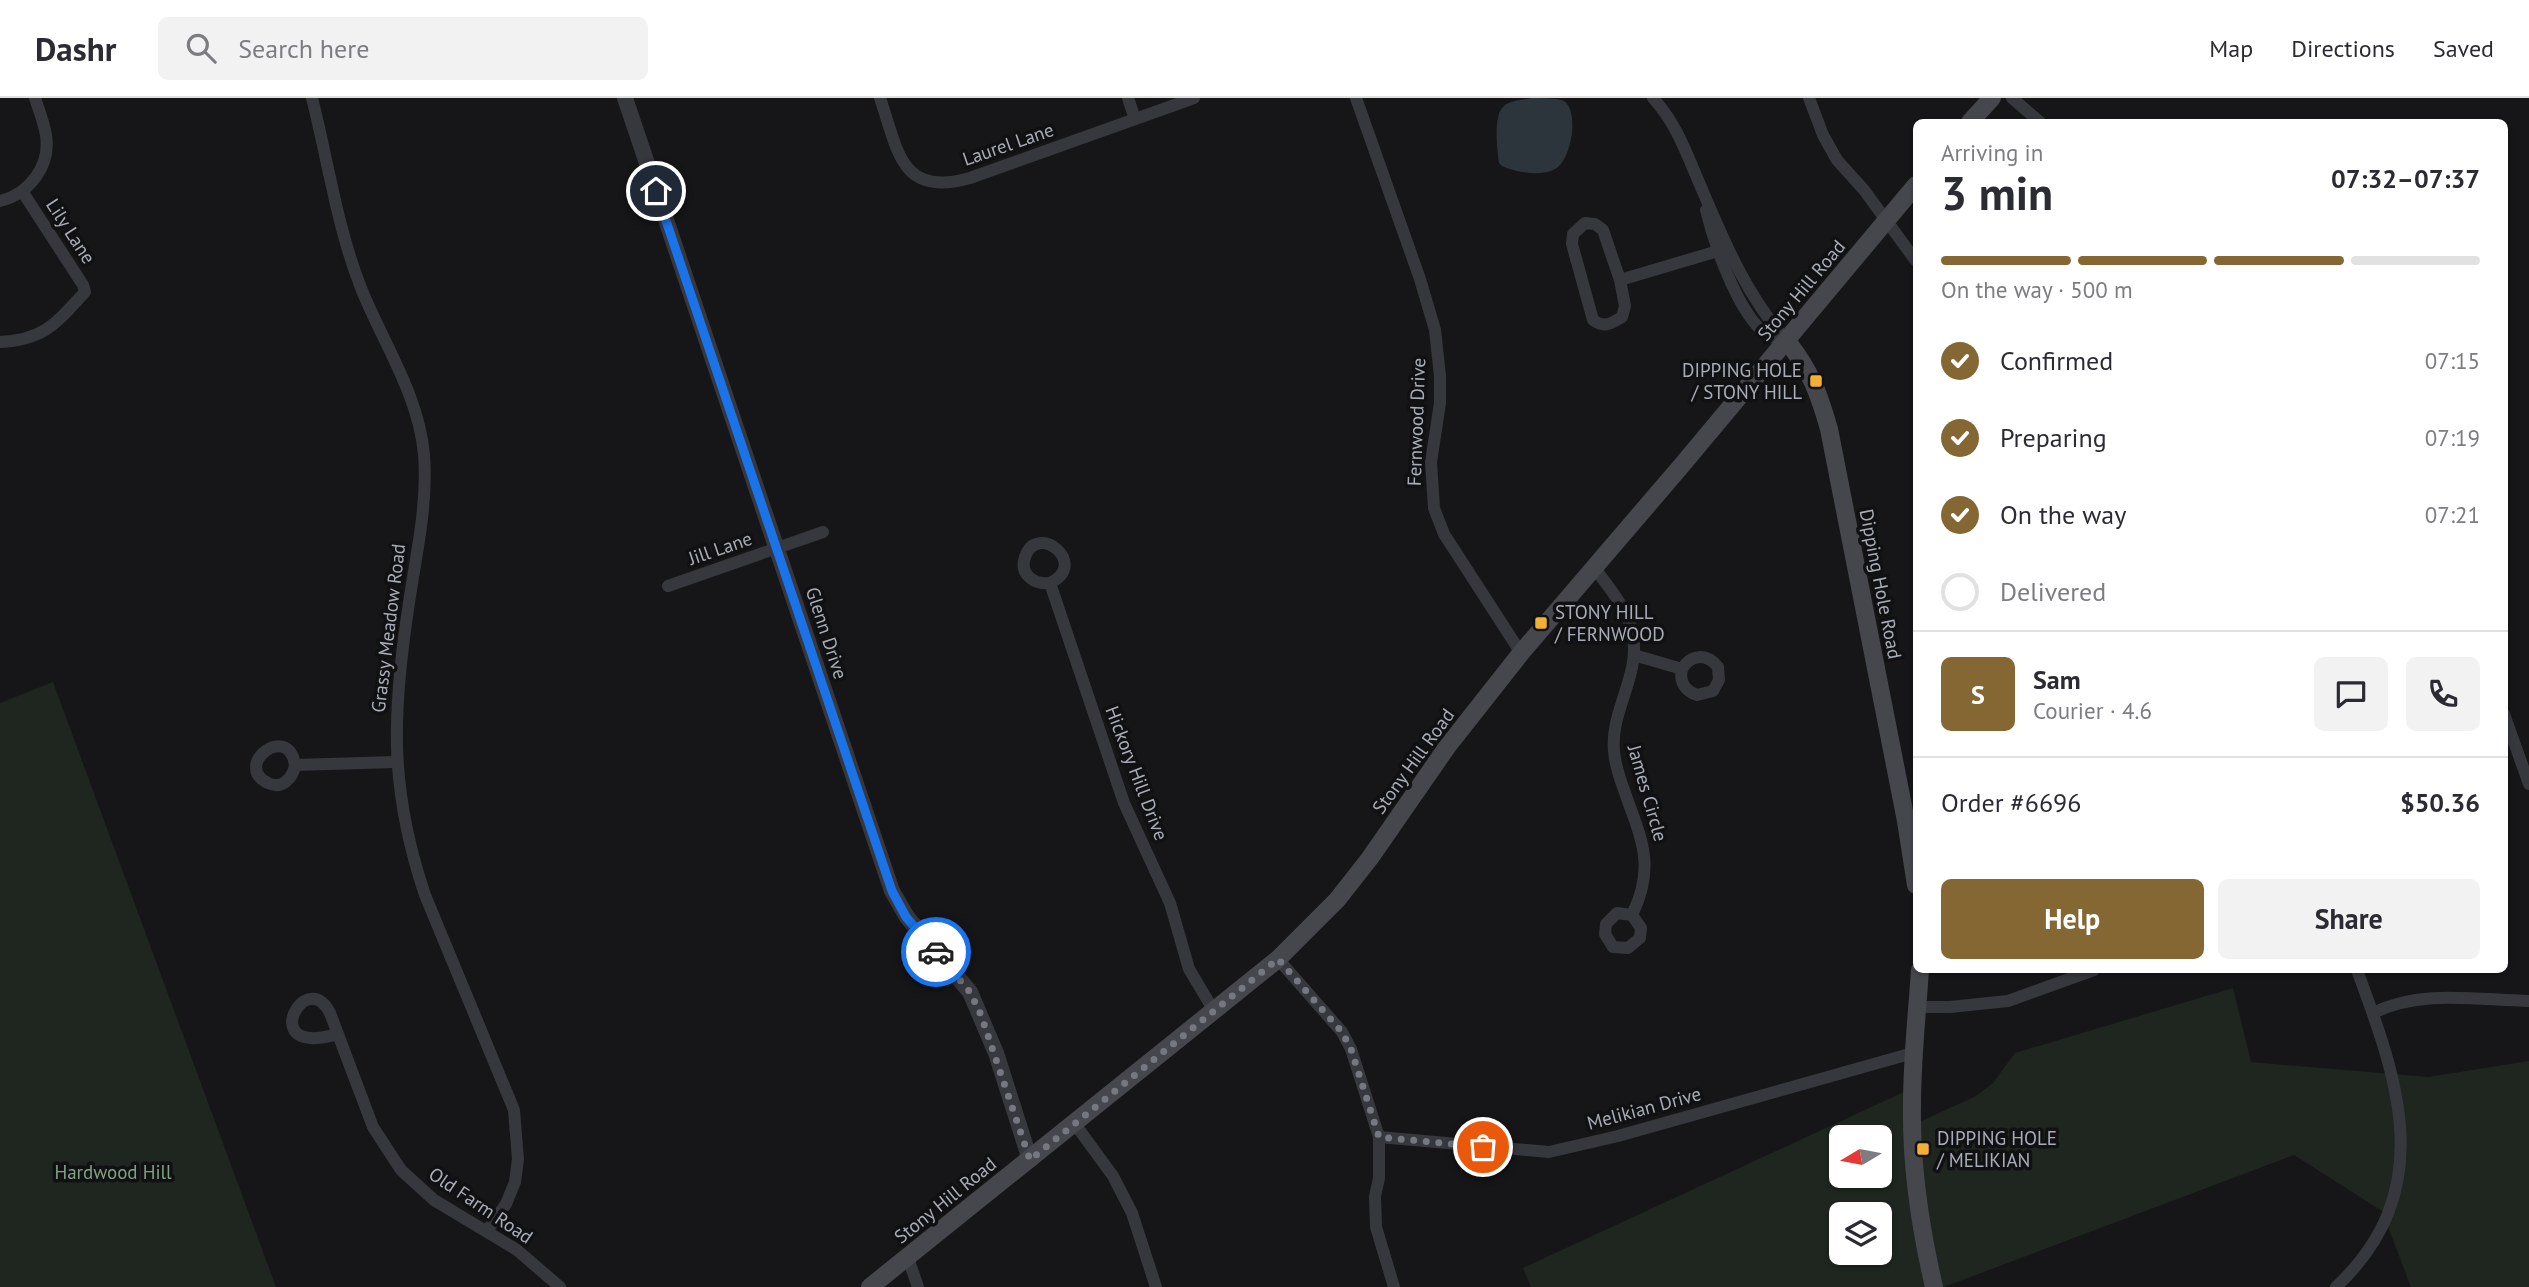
<!DOCTYPE html>
<meta charset="utf-8">
<style>
:root{--surface:#fff;--page:#f2f2f3;--text:#2b2b33;--muted:#7c7c81;--line:#e1e1e2;--accent:#856733}
body{margin:0;font-family:"PT Sans",sans-serif;background:var(--page);color:var(--text);height:100vh;display:flex;flex-direction:column;font-size:26px;white-space:nowrap}
*{box-sizing:border-box;margin:0}
p{font-size:23px;color:var(--muted)}
.icon{flex:none;width:38px;height:38px;fill:none;stroke:currentColor;stroke-width:2;stroke-linecap:round;stroke-linejoin:round}
.map{position:relative;flex:1;overflow:hidden}
.details{position:absolute;left:1913px;top:21px;width:595px;height:854px;display:flex;flex-direction:column;background:var(--surface);border-radius:10px;box-shadow:0 2px 5px #0004}
.details>*{flex:none}
.needle{width:46px;rotate:260deg}
.fabs{position:absolute;left:1829px;top:1027px;display:grid;gap:14px}
.fabs a{display:grid;place-items:center;width:63px;height:63px;border-radius:10px;background:var(--surface);box-shadow:0 2px 5px #0004;font-size:35px}
.pin{position:absolute;display:grid;place-items:center;width:60px;height:60px;color:#fff;margin:-30px;border:4px solid #fff;border-radius:50%;box-shadow:0 2px 7px #0007}
.courier{position:absolute;display:grid;place-items:center;width:70px;height:70px;margin:-35px;border:5px solid #1a73e8;border-radius:50%;background:#fff;color:#222;box-shadow:0 2px 9px #0007}
.summary em{font-style:normal;font-weight:700}
.summary div{display:flex;flex-direction:column-reverse}
.summary{display:flex;align-items:center;justify-content:space-between;height:119px;padding:0 28px}
h1{font-size:46px;font-weight:700;line-height:52px}
.bar{display:grid;grid-template-columns:repeat(4,1fr);gap:10px 7px;align-content:center;height:84px;padding:0 28px}
.bar i{height:9px;border-radius:5px;background:var(--line)}
.bar .on{background:var(--accent)}
.bar p{grid-column:span 4}
.line{display:flex;align-items:center;gap:18px;padding:0 28px;border-top:2px solid var(--line)}
.line div{flex:1}
.round{display:grid;place-items:center;flex:none;width:74px;height:74px;border-radius:10px;background:var(--page)}
ol{padding:0 28px;list-style:none}
li{display:flex;align-items:center;gap:21px;height:77px}
li p{margin-inline-start:auto}
li .icon{padding:7px;border-radius:50%;background:var(--accent);color:#fff;stroke-width:4}
li:last-child{color:var(--muted)}
li i{width:38px;height:38px;border:4px solid var(--line);border-radius:50%}
.cta{display:flex;gap:14px;margin-top:auto;padding:14px 28px}
.cta a{flex:1;height:80px;border-radius:10px;background:var(--accent);color:#fff;font-size:28px;font-weight:700;line-height:80px;text-align:center}
.cta a+a{background:var(--page);color:var(--text)}
header{display:flex;align-items:center;gap:42px;box-sizing:border-box;height:98px;padding:0 35px;background:var(--surface);border-bottom:2px solid var(--line)}
header strong{font-size:33px}
nav{display:flex;gap:38px;margin-inline-start:auto;font-size:24px}
.search{width:490px;height:63px;background:var(--page);display:flex;align-items:center;gap:18px;box-sizing:border-box;padding:0 24px;border-radius:10px;color:var(--muted);font-size:26px}
.map>svg:first-child{display:block}
</style>
<header>
<strong>Dashr</strong>
<div class="search"><svg class="icon" aria-label="search" viewBox="0 0 24 24"><circle cx="10" cy="10" r="6"/><path d="M15 15l6 6"/></svg>Search here</div>
<nav><a>Map</a><a>Directions</a><a>Saved</a></nav>
</header>
<div class="map">
<svg width="2529" height="1189" viewBox="0 0 2529 1189">
<rect width="100%" height="100%" fill="#161618"/>
<g fill="#1e261f" fill-rule="evenodd">
<polygon points="53,584 276,1189 0,1189 0,605"/>
<path d="M2233,890L2251,964L2428,979L2529,963V1189H2411L2382,1113L2294,1057L1944,1189H1531L1523,1170L1906,993L1913,1027L1976,998L1993,985L2015,955ZM1841,1040H1880V1078H1841ZM1841,1116H1880V1155H1841Z"/>
</g>
<path fill="#2c353c" d="M1532,0C1541,0 1557,0 1564,3C1580,14 1571,63 1555,71C1541,79 1515,74 1502,68L1499,65C1497,52 1493,16 1504,8C1511,2 1523,2 1532,0Z"/>
<g fill="none" stroke-linecap="round" stroke-linejoin="round">
<g stroke="#37383d" stroke-width="12">
<path d="M312,0C328,63 337,129 361,190C383,245 419,297 424,357C428,407 416,456 409,505C392,615 389,690 425,797L514,1012L518,1061L515,1084L506,1106L487,1133"/>
<path d="M880,0C898,52 900,100 970,80L1194,0"/>
<polyline points="1128,0 1135,21"/>
<polyline points="1356,0 1420,181 1435,232 1440,278 1440,305 1431,364 1434,410 1444,436 1521,555"/>
<path d="M1653,0C1677,26 1687,57 1701,89C1724,143 1747,199 1787,243"/>
<polyline points="1809,0 1823,37 1837,62 1864,92 1916,163"/>
<polyline points="2012,0 2040,24"/>
<path d="M0,103C29,96 51,68 46,37C44,25 39,12 35,0"/>
<path d="M1706,112C1714,146 1736,208 1761,232C1768,239 1776,242 1786,243"/>
<path d="M1620,182L1625,208L1622,219C1611,226 1604,230 1593,222L1572,146L1573,136L1585,125L1595,126L1603,132L1620,182L1718,153"/>
<path d="M0,244C45,242 56,225 85,194L83,187L22,93"/>
<path d="M1594,469C1609,490 1629,512 1633,538C1640,578 1610,614 1614,653C1615,666 1619,678 1623,689C1640,739 1657,766 1632,817L1617,815L1606,826L1605,836L1613,849L1628,850L1640,840L1641,830L1632,817"/>
<path d="M1050,485C1090,466 1037,423 1025,459C1019,476 1034,487 1050,485L1124,705L1170,805L1189,871L1214,913"/>
<polyline points="668,488 823,434"/>
<path d="M1634,557L1682,571C1691,556 1707,555 1718,569L1719,582L1713,593L1697,597C1685,593 1679,584 1682,571"/>
<polyline points="2504,616 2529,686"/>
<path d="M295,667C293,680 282,692 268,685C232,668 288,623 295,667L396,664"/>
<polyline points="1278,861 1342,934 1351,951 1379,1039 1379,1080 1375,1098 1376,1129 1394,1189"/>
<polyline points="1918,909 1950,909 2008,903 2094,872"/>
<path d="M2373,915C2421,891 2477,902 2529,903"/>
<path d="M338,936C329,938 319,941 310,940C269,937 309,873 330,915L373,1029L401,1072L434,1102L517,1152L560,1189"/>
<polyline points="1075,1026 1113,1078 1132,1115 1156,1189"/>
<polyline points="1379,1039 1549,1054 1618,1038 1913,955"/>
<polyline points="908,1160 918,1189"/>
<path d="M2336,1189C2438,1093 2399,985 2357,872"/>
</g>
<polyline stroke="#37383d" stroke-width="16" points="625,0 892,793 907,819 970,894 996,955 1030,1062"/>
<g stroke="#45474d" stroke-width="18">
<polyline points="1970,24 1992,0"/>
<path d="M1787,243C1811,274 1818,293 1829,331L1906,723L1916,787"/>
<path d="M1920,872C1917,917 1912,961 1912,1007C1911,1068 1920,1129 1934,1189"/>
<polyline points="870,1189 1278,861 1337,802 1370,760 1447,649 1521,555 1682,367 1916,87"/>
</g>
</g>
<g fill="none" stroke-linecap="round" stroke-linejoin="round">
<polyline stroke="#757880" stroke-width="7" stroke-dasharray="0 12.6" points="936,854 970,894 981,917 1030,1062 1278,861 1342,934 1351,951 1379,1039 1483,1049"/>
<polyline stroke="#1a73e8" stroke-width="9" points="656,93 892,793 906,819 936,854"/>
</g>
<g fill="#f2b134" stroke="#111113" stroke-width="2.5">
<rect x="1809" y="276" width="14" height="14" rx="3.5"/>
<rect x="1534" y="518" width="14" height="14" rx="3.5"/>
<rect x="1916" y="1044" width="14" height="14" rx="3.5"/>
</g>
<g text-anchor="middle" dominant-baseline="central" stroke-width="7" stroke-linejoin="round" paint-order="stroke">
<g font-size="19" fill="#a8adb8" stroke="#111113">
<text transform="translate(1008 46) rotate(-19)">Laurel Lane</text>
<text transform="translate(71 133) rotate(57)">Lily Lane</text>
<text transform="translate(1801 192) rotate(-50)">Stony Hill Road</text>
<text transform="translate(1416 324) rotate(-88)">Fernwood Drive</text>
<text transform="translate(720 450) rotate(-19)">Jill Lane</text>
<text transform="translate(1881 486) rotate(79)">Dipping Hole Road</text>
<text transform="translate(388 530) rotate(-83)">Grassy Meadow Road</text>
<text transform="translate(827 535) rotate(72)">Glenn Drive</text>
<text transform="translate(1413 663) rotate(-54)">Stony Hill Road</text>
<text transform="translate(1137 675) rotate(69)">Hickory Hill Drive</text>
<text transform="translate(1648 695) rotate(74)">James Circle</text>
<text transform="translate(1644 1010) rotate(-15)">Melikian Drive</text>
<text transform="translate(945 1102) rotate(-39)">Stony Hill Road</text>
<text transform="translate(481 1107) rotate(34)">Old Farm Road</text>
</g>
<g font-size="19" fill="#a8adb8" stroke="#111113" text-anchor="start">
<text x="1802" y="272" text-anchor="end">DIPPING HOLE<tspan x="1802" dy="22">/ STONY HILL</tspan></text>
<text x="1555" y="514">STONY HILL<tspan x="1555" dy="22">/ FERNWOOD</tspan></text>
<text x="1937" y="1040">DIPPING HOLE<tspan x="1937" dy="22">/ MELIKIAN</tspan></text>
</g>
<g font-size="19" fill="#7fa381" stroke="#111113">
<text x="113" y="1074">Hardwood Hill</text>
</g>
</g>
</svg>
<div class="fabs">
<a><svg class="needle" viewBox="-14 -14 28 28"><path d="M0-13l5 13h-10z" fill="#e53935"/><path d="M0 13l5-13h-10z" fill="#7c7c81"/></svg></a>
<a><svg class="icon" aria-label="layers" viewBox="0 0 24 24"><path d="M12 4l9 5-9 5-9-5zM3 14l9 5 9-5"/></svg></a>
</div>
<div class="pin" style="left:1483px;top:1049px;background:#ea580c"><svg class="icon" aria-label="bag" viewBox="0 0 24 24"><path d="M5 8h14l-1 12H6zM9 8a3 3 0 0 1 6 0"/></svg></div>
<div class="pin" style="left:656px;top:93px;background:#1f2937"><svg class="icon" aria-label="home" viewBox="0 0 24 24"><path d="M3 11l9-7 9 7M6 9v11h12V9"/></svg></div>
<div class="courier" style="left:936px;top:854px"><svg class="icon" aria-label="car" viewBox="0 0 24 24"><path d="M5 17H2v-5l4-1 3-4h7l3 4 3 1v5h-3M9 17h6M6 11h13"/><circle cx="7" cy="17" r="2"/><circle cx="17" cy="17" r="2"/></svg></div>
<section class="details">
<div class="summary"><div><h1>3 min</h1><p>Arriving in</p></div><em>07:32–07:37</em></div>
<div class="bar"><i class="on"></i><i class="on"></i><i class="on"></i><i></i><p>On the way · 500 m</p></div>
<ol>
<li><svg class="icon" aria-label="check" viewBox="0 0 24 24"><path d="M5 12l5 5 9-10"/></svg>Confirmed<p>07:15</p></li>
<li><svg class="icon" aria-label="check" viewBox="0 0 24 24"><path d="M5 12l5 5 9-10"/></svg>Preparing<p>07:19</p></li>
<li><svg class="icon" aria-label="check" viewBox="0 0 24 24"><path d="M5 12l5 5 9-10"/></svg>On the way<p>07:21</p></li>
<li><i></i>Delivered</li>
</ol>
<div class="line" style="height:126px"><b class="round" style="background:var(--accent);color:#fff">S</b><div><b>Sam</b><p>Courier · 4.6</p></div><a class="round"><svg class="icon" aria-label="chat" viewBox="0 0 24 24"><path d="M4 5h16v11H9l-5 4z"/></svg></a><a class="round"><svg class="icon" aria-label="phone" viewBox="0 0 24 24"><path d="M5 4h4l2 5-3 2q2 4 5 5l2-3 5 2v4C11 20 4 13 5 4z"/></svg></a></div>
<div class="line" style="height:91px"><div>Order #6696</div><b>$50.36</b></div>
<div class="cta"><a>Help</a><a>Share</a></div>
</section>
</div>
